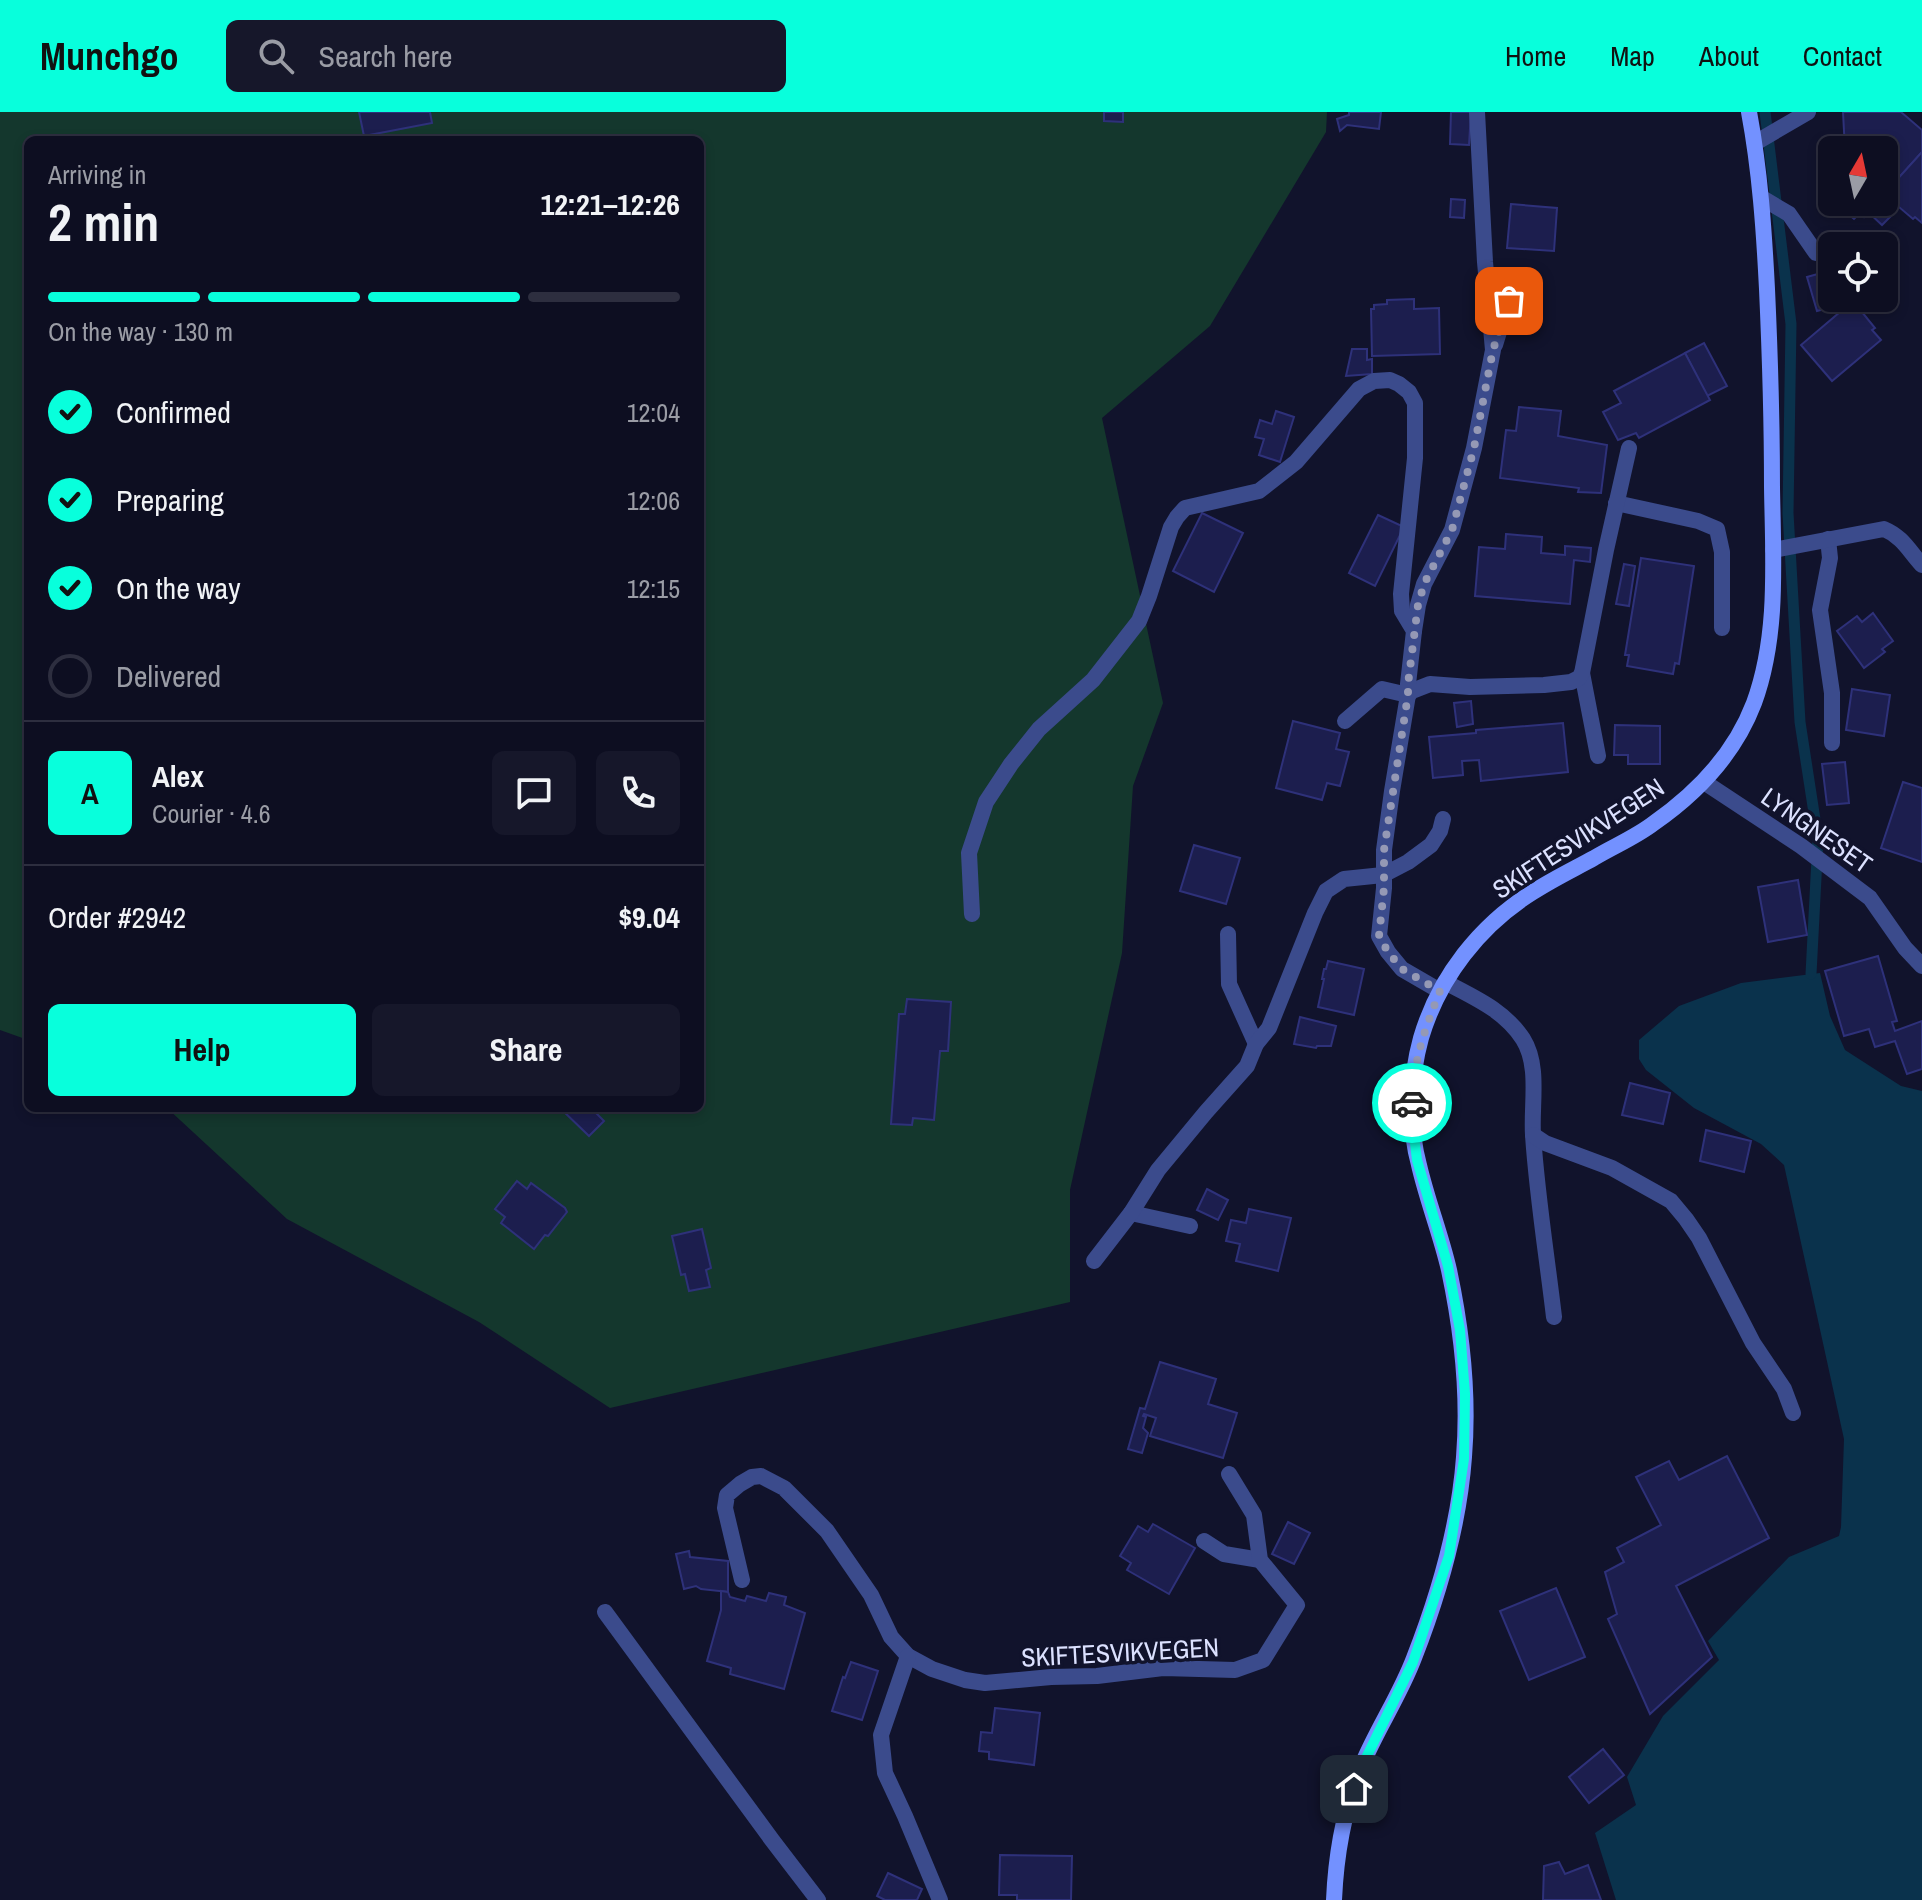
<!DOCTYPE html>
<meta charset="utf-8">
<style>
:root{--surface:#0d0e21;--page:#16172a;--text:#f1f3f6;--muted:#9a9ca5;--line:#2d2e3f;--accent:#08ffdc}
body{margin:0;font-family:"Archivo Narrow",sans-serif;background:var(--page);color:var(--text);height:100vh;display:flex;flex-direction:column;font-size:30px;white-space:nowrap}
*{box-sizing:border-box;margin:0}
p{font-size:26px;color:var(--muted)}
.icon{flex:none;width:44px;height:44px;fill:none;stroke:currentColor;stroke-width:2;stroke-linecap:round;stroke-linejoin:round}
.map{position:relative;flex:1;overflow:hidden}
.drawer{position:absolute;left:24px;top:24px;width:680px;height:976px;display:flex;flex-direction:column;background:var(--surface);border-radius:12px;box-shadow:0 4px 12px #0003,0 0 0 2px var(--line)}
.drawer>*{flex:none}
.needle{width:52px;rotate:9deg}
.tools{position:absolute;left:1818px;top:24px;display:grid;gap:16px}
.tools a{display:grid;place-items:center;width:80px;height:80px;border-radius:12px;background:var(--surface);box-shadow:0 4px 12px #0003,0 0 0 2px var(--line);font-size:40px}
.pin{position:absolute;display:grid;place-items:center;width:68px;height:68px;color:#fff;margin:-34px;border-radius:16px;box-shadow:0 4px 12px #0006}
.courier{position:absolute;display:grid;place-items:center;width:80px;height:80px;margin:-40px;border:6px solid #08ffdc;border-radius:50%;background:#fff;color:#222;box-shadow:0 2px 10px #0007}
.head em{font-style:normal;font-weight:800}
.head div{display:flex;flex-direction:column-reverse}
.head{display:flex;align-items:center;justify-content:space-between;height:136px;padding:0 24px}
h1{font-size:52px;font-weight:800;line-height:60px}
.bar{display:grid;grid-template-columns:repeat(4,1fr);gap:12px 8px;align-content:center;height:96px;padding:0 24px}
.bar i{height:10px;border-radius:6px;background:var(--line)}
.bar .selected{background:var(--accent)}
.bar p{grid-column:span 4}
.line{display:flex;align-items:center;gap:20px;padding:0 24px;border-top:2px solid var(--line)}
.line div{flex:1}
.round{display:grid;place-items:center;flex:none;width:84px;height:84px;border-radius:12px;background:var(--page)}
ol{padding:0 24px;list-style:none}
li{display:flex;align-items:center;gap:24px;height:88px}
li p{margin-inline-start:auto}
li .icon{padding:8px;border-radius:50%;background:var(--accent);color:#111;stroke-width:4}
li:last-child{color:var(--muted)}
li i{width:44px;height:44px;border:4px solid var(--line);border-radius:50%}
.cta{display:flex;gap:16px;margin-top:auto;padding:16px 24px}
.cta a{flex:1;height:92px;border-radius:12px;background:var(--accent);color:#111;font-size:32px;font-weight:800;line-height:92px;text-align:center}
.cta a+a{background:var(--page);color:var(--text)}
header{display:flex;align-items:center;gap:48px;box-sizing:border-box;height:112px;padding:0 40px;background:var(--accent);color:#111}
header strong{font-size:38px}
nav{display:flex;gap:44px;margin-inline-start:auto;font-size:28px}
.search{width:560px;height:72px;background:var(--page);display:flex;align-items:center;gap:20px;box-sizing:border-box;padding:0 28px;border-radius:12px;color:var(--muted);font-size:30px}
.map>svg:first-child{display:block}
</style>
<header>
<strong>Munchgo</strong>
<div class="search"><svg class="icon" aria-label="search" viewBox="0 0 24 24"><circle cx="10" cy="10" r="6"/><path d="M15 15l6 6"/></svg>Search here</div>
<nav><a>Home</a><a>Map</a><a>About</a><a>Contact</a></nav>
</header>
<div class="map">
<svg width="1922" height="1788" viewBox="0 0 1922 1788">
<rect width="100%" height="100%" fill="#11132c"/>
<polygon fill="#14372d" points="0,0 1327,0 1326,20 1210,214 1102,306 1163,591 1133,674 1122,841 1070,1078 1070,1190 610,1296 479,1210 287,1107 167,996 700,996 700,28 28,28 28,928 0,918"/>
<polygon fill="#0a324c" points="1820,861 1830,904 1845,938 1901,974 1922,979 1922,1788 1616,1788 1595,1721 1636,1693 1627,1665 1663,1604 1719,1548 1708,1529 1789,1445 1839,1424 1841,1415 1844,1327 1784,1053 1761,1032 1694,996 1646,958 1639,947 1639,928 1679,894 1741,871"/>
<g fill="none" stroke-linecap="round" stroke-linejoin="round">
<polyline stroke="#0a324c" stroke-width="11" points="1765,0 1791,212 1788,401 1800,610 1818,727 1811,862"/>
</g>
<g fill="#1c1e4e" stroke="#2e317a" stroke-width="2">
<polygon points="359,0 430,0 432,11 364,24"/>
<polygon points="1104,0 1123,0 1123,10 1104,9"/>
<polygon points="1349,0 1381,0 1379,17 1347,13 1340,19 1337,7 1349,3"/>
<polygon points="1451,0 1471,0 1469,33 1450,32"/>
<polygon points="1843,0 1901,0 1922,18 1922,40 1887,79 1884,77 1884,38 1845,38"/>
<polygon points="1922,40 1922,111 1915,105 1913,107 1892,89 1890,91 1897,98 1882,113 1868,100 1877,90 1884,90 1884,82"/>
<polygon points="1832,63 1832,88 1820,77"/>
<polygon points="1451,87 1465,88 1464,106 1450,105"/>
<polygon points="1834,90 1877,90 1864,105 1860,101 1854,107"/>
<polygon points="1511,92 1557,96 1554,139 1507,136"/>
<polygon points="1832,158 1832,186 1842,186 1844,192 1817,199 1807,165"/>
<polygon points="1414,187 1414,197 1439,196 1440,242 1372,244 1371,197 1374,197 1374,193 1387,192 1387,188"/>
<polygon points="1853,189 1875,216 1872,218 1881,228 1832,269 1801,233"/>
<polygon points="1704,231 1727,274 1707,284 1685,241"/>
<polygon points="1352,237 1367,237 1367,248 1372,247 1372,262 1346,264"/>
<polygon points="1685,241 1710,288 1639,326 1636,321 1618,328 1603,300 1621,291 1614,279"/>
<polygon points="1519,295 1561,299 1558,324 1607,333 1601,381 1578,380 1579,376 1500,366 1506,318 1516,319"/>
<polygon points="1276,299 1294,305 1280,350 1259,343 1264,327 1255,325 1260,308 1272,312"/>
<polygon points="1202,401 1243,421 1214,480 1173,459"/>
<polygon points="1378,403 1404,415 1375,474 1349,461"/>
<polygon points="1506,422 1542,425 1541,441 1565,443 1565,434 1591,436 1590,450 1574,448 1570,492 1475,484 1479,435 1505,437"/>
<polygon points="1641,446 1694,454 1679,552 1675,551 1673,562 1627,554 1629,543 1625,543"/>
<polygon points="1624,452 1635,454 1629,494 1616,492"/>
<polygon points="1873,501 1893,529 1882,537 1885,540 1864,556 1837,519 1857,504 1862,510"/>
<polygon points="1852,577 1890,583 1884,624 1846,618"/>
<polygon points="1471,589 1473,612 1457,615 1454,591"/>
<polygon points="1293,609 1340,621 1336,637 1349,640 1340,674 1327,671 1322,688 1276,676"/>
<polygon points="1563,611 1568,660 1481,669 1479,648 1462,649 1463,663 1433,666 1429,625 1476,621 1476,618"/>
<polygon points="1615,613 1660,614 1660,652 1628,652 1628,643 1614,643"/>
<polygon points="1845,650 1849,691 1827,693 1822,652"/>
<polygon points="1903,670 1922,676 1922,750 1881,736"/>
<polygon points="1194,733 1240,746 1226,792 1180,779"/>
<polygon points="1798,768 1807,823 1768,830 1758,775"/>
<polygon points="1878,844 1897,909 1892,910 1895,919 1922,909 1922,957 1907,962 1895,929 1875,935 1869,917 1844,924 1825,859"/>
<polygon points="1328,849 1364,857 1354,903 1318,895 1324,867 1322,867 1324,857 1326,857"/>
<polygon points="907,887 951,890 948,939 940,939 934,1008 913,1006 912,1013 891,1012 899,902 905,902"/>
<polygon points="1300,905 1336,914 1331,934 1317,934 1316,936 1294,932"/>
<polygon points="1630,971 1670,981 1663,1012 1622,1003"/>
<polygon points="560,996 591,996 604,1009 589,1024"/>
<polygon points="1706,1018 1751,1029 1744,1060 1700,1049"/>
<polygon points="517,1069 527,1077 531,1071 565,1096 567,1100 548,1124 545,1123 534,1137 501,1111 505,1105 495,1097"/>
<polygon points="1207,1077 1228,1088 1218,1108 1197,1098"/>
<polygon points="1249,1097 1291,1106 1278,1159 1236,1149 1240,1132 1226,1129 1231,1108 1246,1111"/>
<polygon points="702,1117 711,1156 706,1158 710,1175 689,1179 685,1162 681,1163 672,1124"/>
<polygon points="1160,1250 1216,1267 1208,1292 1237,1301 1223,1346 1150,1324 1156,1306 1144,1302 1143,1304 1146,1305 1143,1316 1148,1321 1142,1341 1128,1337 1140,1296 1145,1297"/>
<polygon points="1727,1344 1769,1426 1676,1474 1712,1545 1650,1602 1608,1507 1617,1502 1605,1460 1624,1450 1617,1436 1661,1413 1636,1365 1669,1349 1679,1368"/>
<polygon points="1288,1410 1310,1421 1294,1452 1272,1442"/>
<polygon points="1153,1412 1195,1436 1169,1482 1127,1458 1131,1451 1120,1444 1138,1414 1148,1420"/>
<polygon points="689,1439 690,1445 728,1449 728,1480 701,1477 696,1474 684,1477 676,1442"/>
<polygon points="1556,1476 1585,1545 1529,1568 1500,1499"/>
<polygon points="721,1479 728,1480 730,1485 745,1489 747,1484 766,1489 769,1481 786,1485 784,1493 805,1501 784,1577 730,1562 731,1556 707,1549 721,1498"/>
<polygon points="851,1550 878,1559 862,1608 832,1599 843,1565 845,1566"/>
<polygon points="995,1596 1040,1601 1034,1653 989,1647 989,1640 979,1639 981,1620 992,1621"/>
<polygon points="1603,1637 1624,1663 1589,1691 1569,1665"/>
<polygon points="1000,1743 1072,1744 1071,1788 1017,1788 1017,1783 999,1783"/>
<polygon points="1559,1750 1565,1762 1588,1753 1601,1788 1543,1788 1544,1754"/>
<polygon points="888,1761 922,1777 917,1788 885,1788 877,1784"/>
</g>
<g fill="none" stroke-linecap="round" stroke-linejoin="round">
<g stroke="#3b4b8c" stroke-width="16">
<polyline points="1755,31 1808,0"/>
<polyline points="1762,86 1789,102 1816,141"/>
<polyline points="1495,233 1516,165"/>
<polyline points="1616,391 1698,409 1717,417 1722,440 1722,516"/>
<polyline points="1828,427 1830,446 1820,498 1832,581 1832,631"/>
<path d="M1773,438L1884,417C1903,425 1909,439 1922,453"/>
<polyline points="1414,519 1418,493 1424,472 1452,418 1474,336 1493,238 1485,150 1477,0"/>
<polyline points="1582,561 1598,644"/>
<polyline points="1345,609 1382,577 1408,583 1412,579 1430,572 1470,575 1544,573 1571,570 1579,566 1582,561 1606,438 1629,336"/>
<polyline points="972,802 969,741 986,690 1011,652 1039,617 1093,568 1139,509 1149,484 1171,415 1177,405 1185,396 1259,379 1296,350 1359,277 1374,269 1390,268 1399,272 1409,280 1415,291 1415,346 1401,482 1402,499 1414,519 1408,572 1408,583 1392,679 1384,738 1384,776 1379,824 1388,840 1402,857 1440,879"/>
<polyline points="1228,822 1229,872 1256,932"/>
<path d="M1445,870C1475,886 1504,898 1523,927C1540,954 1531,992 1533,1023C1537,1084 1547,1145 1554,1205"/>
<polyline points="1533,1023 1545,1031 1612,1056 1671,1089 1686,1107 1699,1126 1753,1231 1784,1277 1793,1301"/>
<polyline points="1131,1101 1190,1114"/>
<polyline points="1094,1149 1131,1101 1158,1058 1206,1000 1247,954 1256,932 1269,916 1315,801 1326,779 1344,767 1383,763 1408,750 1431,733 1440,719 1443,707"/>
<polyline points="1204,1429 1224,1442 1260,1448"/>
<polyline points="742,1468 725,1396 727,1383 740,1372 752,1365 761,1364 784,1376 827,1419 871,1483 891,1525 908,1544 932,1557 965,1568 985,1571 1051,1565 1097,1564 1163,1556 1235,1558 1263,1548 1297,1493 1260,1448 1254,1403 1229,1362"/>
<polyline points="605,1500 772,1728 818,1788"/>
</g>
<g stroke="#3b4b8c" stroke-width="16">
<polyline points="1704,670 1801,734 1870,786 1905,836 1922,854"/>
<polyline points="908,1544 881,1623 885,1661 905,1704 940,1788"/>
</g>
<path stroke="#7391ff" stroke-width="16" d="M1334,1788C1336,1742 1344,1696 1362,1653C1377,1617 1400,1583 1414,1546C1439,1482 1459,1414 1464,1345C1469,1283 1462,1219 1449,1158C1441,1123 1427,1088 1419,1053C1408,1013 1410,966 1421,926C1439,865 1480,813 1533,780C1553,767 1574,757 1594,746C1614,734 1636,725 1654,711C1697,681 1735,641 1754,591C1779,523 1773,447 1772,375C1772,309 1770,243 1767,177C1764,118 1760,59 1749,0"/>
</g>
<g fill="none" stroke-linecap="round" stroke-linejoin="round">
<path stroke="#9599b5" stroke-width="8" stroke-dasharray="0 14.4" d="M1412,991C1414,946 1424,920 1440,879L1402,857L1388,840L1379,824L1384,776V738L1408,583V572L1418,493L1424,472L1452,418L1474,336L1493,238L1509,189"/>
<polyline stroke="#08ffdc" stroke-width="10" points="1354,1677 1362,1654 1413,1550 1440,1470 1449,1444 1464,1347 1465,1282 1460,1218 1448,1154 1417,1048 1412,1007 1412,991"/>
</g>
<g text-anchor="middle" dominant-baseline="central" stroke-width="7" stroke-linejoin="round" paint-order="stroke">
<g font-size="26" fill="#dce1ff" stroke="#11132c">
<text transform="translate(1817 718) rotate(35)">LYNGNESET</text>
<text transform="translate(1578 726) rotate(-33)">SKIFTESVIKVEGEN</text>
<text transform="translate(1120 1540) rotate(-3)">SKIFTESVIKVEGEN</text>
</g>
</g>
</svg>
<div class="tools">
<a><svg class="needle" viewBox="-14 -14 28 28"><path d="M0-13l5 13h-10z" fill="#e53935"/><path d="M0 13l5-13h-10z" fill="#9a9ca5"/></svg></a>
<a><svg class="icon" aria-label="locate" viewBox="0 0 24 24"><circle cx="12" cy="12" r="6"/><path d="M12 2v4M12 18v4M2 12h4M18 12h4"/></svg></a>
</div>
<div class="pin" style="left:1509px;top:189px;background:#ea580c"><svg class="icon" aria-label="bag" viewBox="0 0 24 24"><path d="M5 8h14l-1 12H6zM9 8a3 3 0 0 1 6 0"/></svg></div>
<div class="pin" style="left:1354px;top:1677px;background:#1f2937"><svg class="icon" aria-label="home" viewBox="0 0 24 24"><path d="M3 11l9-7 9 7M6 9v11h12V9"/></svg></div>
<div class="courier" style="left:1412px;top:991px"><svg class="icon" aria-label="car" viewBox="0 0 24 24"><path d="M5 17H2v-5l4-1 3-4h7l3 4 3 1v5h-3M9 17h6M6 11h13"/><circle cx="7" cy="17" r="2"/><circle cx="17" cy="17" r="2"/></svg></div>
<section class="drawer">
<div class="head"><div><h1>2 min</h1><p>Arriving in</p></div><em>12:21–12:26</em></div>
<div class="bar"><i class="selected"></i><i class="selected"></i><i class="selected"></i><i></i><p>On the way · 130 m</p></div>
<ol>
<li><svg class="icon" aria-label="check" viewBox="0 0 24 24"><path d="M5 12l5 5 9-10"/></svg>Confirmed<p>12:04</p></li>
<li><svg class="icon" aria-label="check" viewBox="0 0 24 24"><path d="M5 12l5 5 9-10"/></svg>Preparing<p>12:06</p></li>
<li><svg class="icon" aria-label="check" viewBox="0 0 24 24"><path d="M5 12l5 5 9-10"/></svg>On the way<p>12:15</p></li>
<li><i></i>Delivered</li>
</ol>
<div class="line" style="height:144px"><b class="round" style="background:var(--accent);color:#111">A</b><div><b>Alex</b><p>Courier · 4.6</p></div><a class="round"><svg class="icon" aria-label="chat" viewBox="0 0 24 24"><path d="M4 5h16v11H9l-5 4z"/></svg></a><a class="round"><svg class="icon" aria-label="phone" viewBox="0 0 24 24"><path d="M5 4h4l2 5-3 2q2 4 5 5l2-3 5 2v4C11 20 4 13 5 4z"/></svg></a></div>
<div class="line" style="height:104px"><div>Order #2942</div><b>$9.04</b></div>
<div class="cta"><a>Help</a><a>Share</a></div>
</section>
</div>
